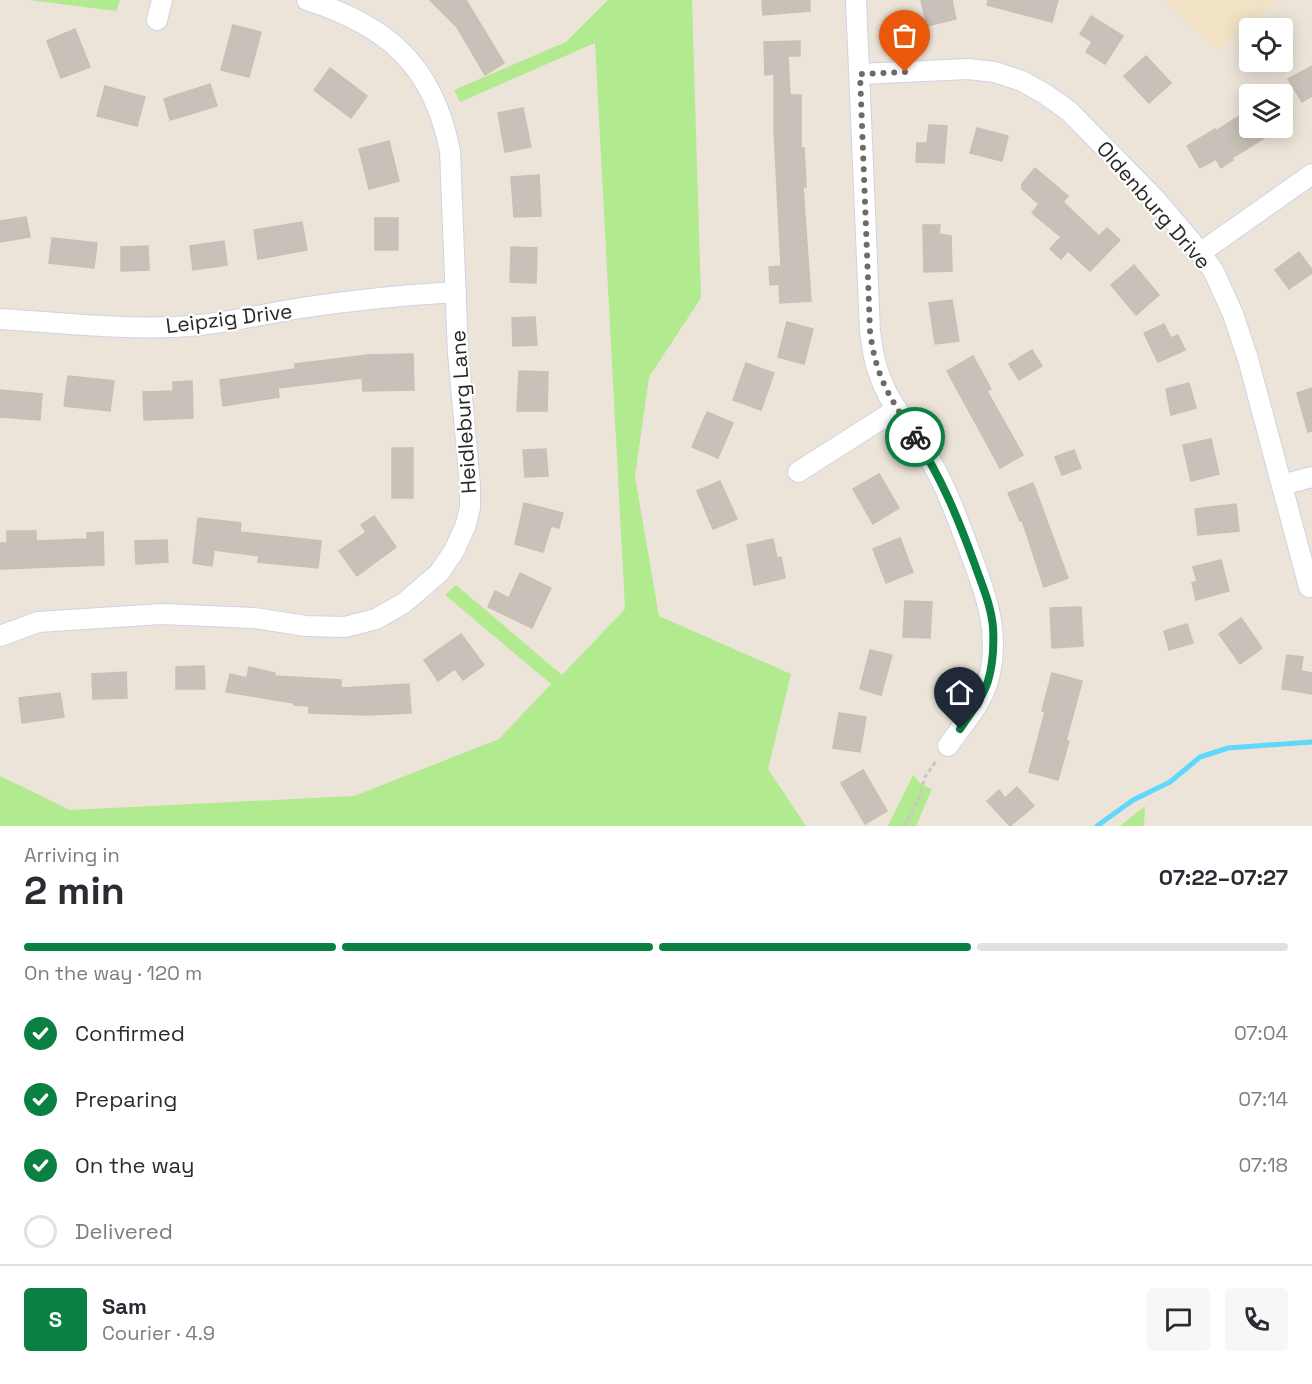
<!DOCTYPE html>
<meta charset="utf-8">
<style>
:root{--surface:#fff;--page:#f7f7f7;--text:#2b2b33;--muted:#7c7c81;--line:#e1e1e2;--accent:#0b8043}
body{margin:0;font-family:"Space Grotesk",sans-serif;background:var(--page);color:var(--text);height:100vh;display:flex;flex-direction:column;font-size:22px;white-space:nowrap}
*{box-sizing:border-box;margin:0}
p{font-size:20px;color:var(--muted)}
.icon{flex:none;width:33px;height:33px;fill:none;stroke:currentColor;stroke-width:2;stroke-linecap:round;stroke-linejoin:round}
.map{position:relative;height:826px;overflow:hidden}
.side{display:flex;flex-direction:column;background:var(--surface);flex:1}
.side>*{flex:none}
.controls{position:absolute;left:1239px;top:18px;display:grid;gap:12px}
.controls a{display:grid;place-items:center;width:54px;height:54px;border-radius:6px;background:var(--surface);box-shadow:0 3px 15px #0003;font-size:30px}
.pin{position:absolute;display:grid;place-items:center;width:51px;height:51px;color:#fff;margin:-62px -26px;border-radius:50% 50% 50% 0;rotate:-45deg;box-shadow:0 0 6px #0007}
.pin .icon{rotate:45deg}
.courier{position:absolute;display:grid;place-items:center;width:60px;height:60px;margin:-30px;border:4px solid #0b8043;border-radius:50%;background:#fff;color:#222;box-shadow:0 2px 8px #0007}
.summary em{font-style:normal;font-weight:800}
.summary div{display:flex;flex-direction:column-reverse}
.summary{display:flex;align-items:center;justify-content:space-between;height:102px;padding:0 24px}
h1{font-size:39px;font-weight:800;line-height:45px}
.bar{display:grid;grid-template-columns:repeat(4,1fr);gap:9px 6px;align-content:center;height:72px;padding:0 24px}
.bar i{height:8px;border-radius:4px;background:var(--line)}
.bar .selected{background:var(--accent)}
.bar p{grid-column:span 4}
.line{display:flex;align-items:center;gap:15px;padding:0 24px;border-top:2px solid var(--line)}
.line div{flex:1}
.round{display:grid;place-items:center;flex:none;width:63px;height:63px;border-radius:6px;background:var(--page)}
ol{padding:0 24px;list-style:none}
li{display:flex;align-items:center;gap:18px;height:66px}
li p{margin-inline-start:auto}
li .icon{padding:6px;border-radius:50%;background:var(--accent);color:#fff;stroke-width:4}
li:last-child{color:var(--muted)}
li i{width:33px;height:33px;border:3px solid var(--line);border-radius:50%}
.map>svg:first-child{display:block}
</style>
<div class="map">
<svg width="1312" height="826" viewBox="0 0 1312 826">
<rect width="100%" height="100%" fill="#ede4d9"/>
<polygon fill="#f1e2c6" points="1163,0 1278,0 1218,51"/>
<g fill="#b2ea8f">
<polygon points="29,0 120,0 116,11"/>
<polygon points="608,0 692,0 701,298 649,377 635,477 659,616 791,674 768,769 806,826 0,826 0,776 70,810 354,796 499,739 551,684 445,595 456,585 562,675 625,609 595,43 460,102 454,90 566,42"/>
<polygon points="913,775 921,784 932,789 916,826 888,826"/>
<polygon points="1145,806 1144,826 1120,826"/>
</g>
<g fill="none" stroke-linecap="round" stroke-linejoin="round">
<polyline stroke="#5fd8fc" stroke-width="5" points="1097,826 1133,800 1170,782 1200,757 1228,748 1312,742"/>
</g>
<g fill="#c8c1b9" stroke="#c9c0b3" stroke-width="1.5">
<polygon points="430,0 466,0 504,63 485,75 457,27"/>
<polygon points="762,0 810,0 810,11 763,15"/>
<polygon points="921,0 952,0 956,19 927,26"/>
<polygon points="988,0 1058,0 1052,22 987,5"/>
<polygon points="1091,16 1123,36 1105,64 1086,52 1092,42 1080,34"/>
<polygon points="233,25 261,32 249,77 221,70"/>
<polygon points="75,29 90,67 61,78 47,41"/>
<polygon points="800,41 800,56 788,56 790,95 801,95 801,148 804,148 806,187 803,187 811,301 780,303 779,284 770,285 769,267 781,266 774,130 774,74 765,75 764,42"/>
<polygon points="1146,56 1171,83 1149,103 1124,76"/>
<polygon points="1312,66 1312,96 1302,102 1288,79"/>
<polygon points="330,68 367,96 351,118 314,90"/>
<polygon points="210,84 217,106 170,120 164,99"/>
<polygon points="105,86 145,97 137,126 97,116"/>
<polygon points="523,108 531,147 505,152 498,113"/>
<polygon points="1250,109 1250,128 1280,128 1232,158 1233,160 1221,168 1216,159 1200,168 1187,146 1215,129 1216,131"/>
<polygon points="929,125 947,126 944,163 916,162 917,143 927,143"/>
<polygon points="977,128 1008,136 1002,161 970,153"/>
<polygon points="389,141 399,181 369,189 359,149"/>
<polygon points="1035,168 1068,196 1063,202 1099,236 1107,228 1120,240 1090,271 1068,251 1061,259 1050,249 1061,237 1032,213 1039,204 1022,189 1022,184"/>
<polygon points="539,175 541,216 514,217 511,177"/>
<polygon points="26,217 30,237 0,242 0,221"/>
<rect x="375" y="218" width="23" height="32"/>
<polygon points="302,222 307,250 258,259 254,230"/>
<polygon points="923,225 940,225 939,234 951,236 952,271 924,272"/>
<polygon points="52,238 97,243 94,268 49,263"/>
<polygon points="224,241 227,265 193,270 190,246"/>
<polygon points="148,246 149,270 121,271 121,247"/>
<polygon points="511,247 537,248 536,283 510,282"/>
<polygon points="1299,252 1312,270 1312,273 1289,289 1275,270"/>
<polygon points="1134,265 1159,295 1136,315 1111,285"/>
<polygon points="952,300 959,341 935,344 929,303"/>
<polygon points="535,317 537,345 513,346 512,318"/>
<polygon points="787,322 813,329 804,364 778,357"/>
<polygon points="1164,324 1171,338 1178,335 1185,350 1158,362 1144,333"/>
<polygon points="1032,350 1042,366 1019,380 1009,364"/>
<polygon points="413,354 414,390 363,391 362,378 278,388 279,397 223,406 220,380 295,369 295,364 368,355"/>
<polygon points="973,356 991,389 987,391 1023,455 1000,468 947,371"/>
<polygon points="746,363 774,373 761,410 733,400"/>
<polygon points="519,371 548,372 547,411 517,411"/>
<polygon points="68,376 114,381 110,411 64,406"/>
<polygon points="192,381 193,418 144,420 143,392 173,391 173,382"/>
<polygon points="1189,383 1196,408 1171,415 1166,389"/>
<polygon points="1312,388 1312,431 1308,432 1297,393"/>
<polygon points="0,390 42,394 40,420 0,417"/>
<polygon points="707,412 733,423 718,458 692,447"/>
<polygon points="1211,439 1219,474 1191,481 1183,445"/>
<rect x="392" y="448" width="21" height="50"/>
<polygon points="546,449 548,476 525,477 523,450"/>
<polygon points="1074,450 1081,468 1062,475 1055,457"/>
<polygon points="879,474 899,508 873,524 853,489"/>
<polygon points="720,481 737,519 713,529 697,491"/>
<polygon points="1033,483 1068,578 1044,587 1022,520 1020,521 1008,493"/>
<polygon points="524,503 563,513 559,528 551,526 543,552 515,544"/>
<polygon points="1236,504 1239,531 1198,535 1195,509"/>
<polygon points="374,516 396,547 357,576 339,551 366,532 361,525"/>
<polygon points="198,518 241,523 240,532 321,541 318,568 258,562 259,556 214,550 212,566 193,563"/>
<polygon points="7,531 36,531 36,541 87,539 87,533 103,532 104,565 0,569 0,543 7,543"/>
<polygon points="900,538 913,572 886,583 873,549"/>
<polygon points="773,539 777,558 781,557 785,578 754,585 747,545"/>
<polygon points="167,540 168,562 136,564 135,541"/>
<polygon points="1221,560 1229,591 1196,600 1192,583 1197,581 1193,567"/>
<polygon points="520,573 551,588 532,628 488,607 495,591 509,598"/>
<polygon points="905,601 932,602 930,638 903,637"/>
<polygon points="1081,607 1083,646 1052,648 1050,608"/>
<polygon points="1241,618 1262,648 1240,664 1219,634"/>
<polygon points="1187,624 1193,643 1169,650 1164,631"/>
<polygon points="461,634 484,665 463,680 455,669 438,681 424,660"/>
<polygon points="870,650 892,655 881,695 860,689"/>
<polygon points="1287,655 1303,657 1301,671 1312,673 1312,694 1282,689"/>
<polygon points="204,666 205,689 176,689 176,667"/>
<polygon points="249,667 275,673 275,676 341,680 341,688 409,684 411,713 366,715 309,713 309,706 294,705 294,703 226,692 230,674 247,678"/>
<polygon points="126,672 127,698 93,699 92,674"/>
<polygon points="1052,673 1082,681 1066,741 1069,741 1058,780 1029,772 1045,712 1042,711"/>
<polygon points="60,693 64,717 22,723 19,698"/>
<polygon points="839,713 866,717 860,752 833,748"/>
<polygon points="863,770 887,811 865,824 841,783"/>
<polygon points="1017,787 1034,806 1010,826 987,801 999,790 1005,798"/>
</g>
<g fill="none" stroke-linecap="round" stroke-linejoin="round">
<g stroke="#ced3e4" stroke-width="22">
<g id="street">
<path d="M856,0L870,331C872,345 873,358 878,371C889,406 915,434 933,465C947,490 957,517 967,544C984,589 1002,632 988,681C981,705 962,726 948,746"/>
<polyline points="157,20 162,0"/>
<polyline points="860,74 968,69 995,72 1022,81 1045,94 1069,111 1156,200 1191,241 1213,270 1233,314 1248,359 1309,587"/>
<polyline points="1200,253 1312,174"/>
<path d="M1,319C59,323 117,329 175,327C218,325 259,315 301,308C353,300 404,295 456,292"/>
<polyline points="798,472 897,409"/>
<polyline points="1282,485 1312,477"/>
<path d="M0,636L38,622L162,614L254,618L306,626L345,627L376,619L404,603L439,573L454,551L465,527L470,508V485L458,353L450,151C433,65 388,26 307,0"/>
</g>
</g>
<polyline stroke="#c7c7c7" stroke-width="3" stroke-dasharray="4.5 3" stroke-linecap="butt" points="904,826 918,801 925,777 936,761"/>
<use href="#street" stroke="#fff" stroke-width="20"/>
</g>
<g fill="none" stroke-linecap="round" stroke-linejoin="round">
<path stroke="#6e6a67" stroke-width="6" stroke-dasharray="0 10.8" d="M905,72L860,74L870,331C876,379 890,397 915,437"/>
<path stroke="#0b8043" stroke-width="8" d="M915,437C942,479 958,518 975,565C982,585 991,605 993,627C994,644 993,664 988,681C982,699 970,714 960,729"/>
</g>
<g text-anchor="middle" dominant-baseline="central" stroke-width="4.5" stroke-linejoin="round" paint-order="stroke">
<g font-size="21" fill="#292929" stroke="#fff">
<text transform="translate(1154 205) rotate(49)">Oldenburg Drive</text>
<text transform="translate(229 318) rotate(-7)">Leipzig Drive</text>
<text transform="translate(463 412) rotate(-94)">Heidleburg Lane</text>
</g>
</g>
</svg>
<div class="controls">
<a><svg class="icon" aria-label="locate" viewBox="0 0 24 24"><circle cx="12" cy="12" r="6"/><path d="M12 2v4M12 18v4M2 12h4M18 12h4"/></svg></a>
<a><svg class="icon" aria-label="layers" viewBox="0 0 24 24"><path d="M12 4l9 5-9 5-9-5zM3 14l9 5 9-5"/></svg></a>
</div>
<div class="pin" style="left:905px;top:72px;background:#ea580c"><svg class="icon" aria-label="bag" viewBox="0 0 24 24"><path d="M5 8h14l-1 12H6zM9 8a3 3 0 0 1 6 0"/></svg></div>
<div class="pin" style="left:960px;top:729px;background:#1f2937"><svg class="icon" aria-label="home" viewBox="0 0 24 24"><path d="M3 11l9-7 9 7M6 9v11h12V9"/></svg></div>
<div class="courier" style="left:915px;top:437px"><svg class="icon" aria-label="bike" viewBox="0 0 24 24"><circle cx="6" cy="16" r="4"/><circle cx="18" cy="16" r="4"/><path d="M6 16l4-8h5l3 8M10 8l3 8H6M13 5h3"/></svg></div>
</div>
<section class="side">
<div class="summary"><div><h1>2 min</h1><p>Arriving in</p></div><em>07:22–07:27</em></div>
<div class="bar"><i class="selected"></i><i class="selected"></i><i class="selected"></i><i></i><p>On the way · 120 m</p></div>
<ol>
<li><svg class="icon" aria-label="check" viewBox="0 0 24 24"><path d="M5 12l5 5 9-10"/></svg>Confirmed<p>07:04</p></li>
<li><svg class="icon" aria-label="check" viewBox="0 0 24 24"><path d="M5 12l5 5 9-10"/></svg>Preparing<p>07:14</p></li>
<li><svg class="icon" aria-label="check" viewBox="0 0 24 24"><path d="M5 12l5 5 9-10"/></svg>On the way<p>07:18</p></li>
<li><i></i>Delivered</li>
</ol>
<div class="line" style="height:108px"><b class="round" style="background:var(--accent);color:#fff">S</b><div><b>Sam</b><p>Courier · 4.9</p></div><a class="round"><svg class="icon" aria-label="chat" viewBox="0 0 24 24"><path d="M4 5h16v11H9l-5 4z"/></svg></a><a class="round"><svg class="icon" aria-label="phone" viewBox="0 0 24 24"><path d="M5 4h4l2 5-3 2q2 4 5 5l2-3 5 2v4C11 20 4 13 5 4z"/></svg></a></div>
</section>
